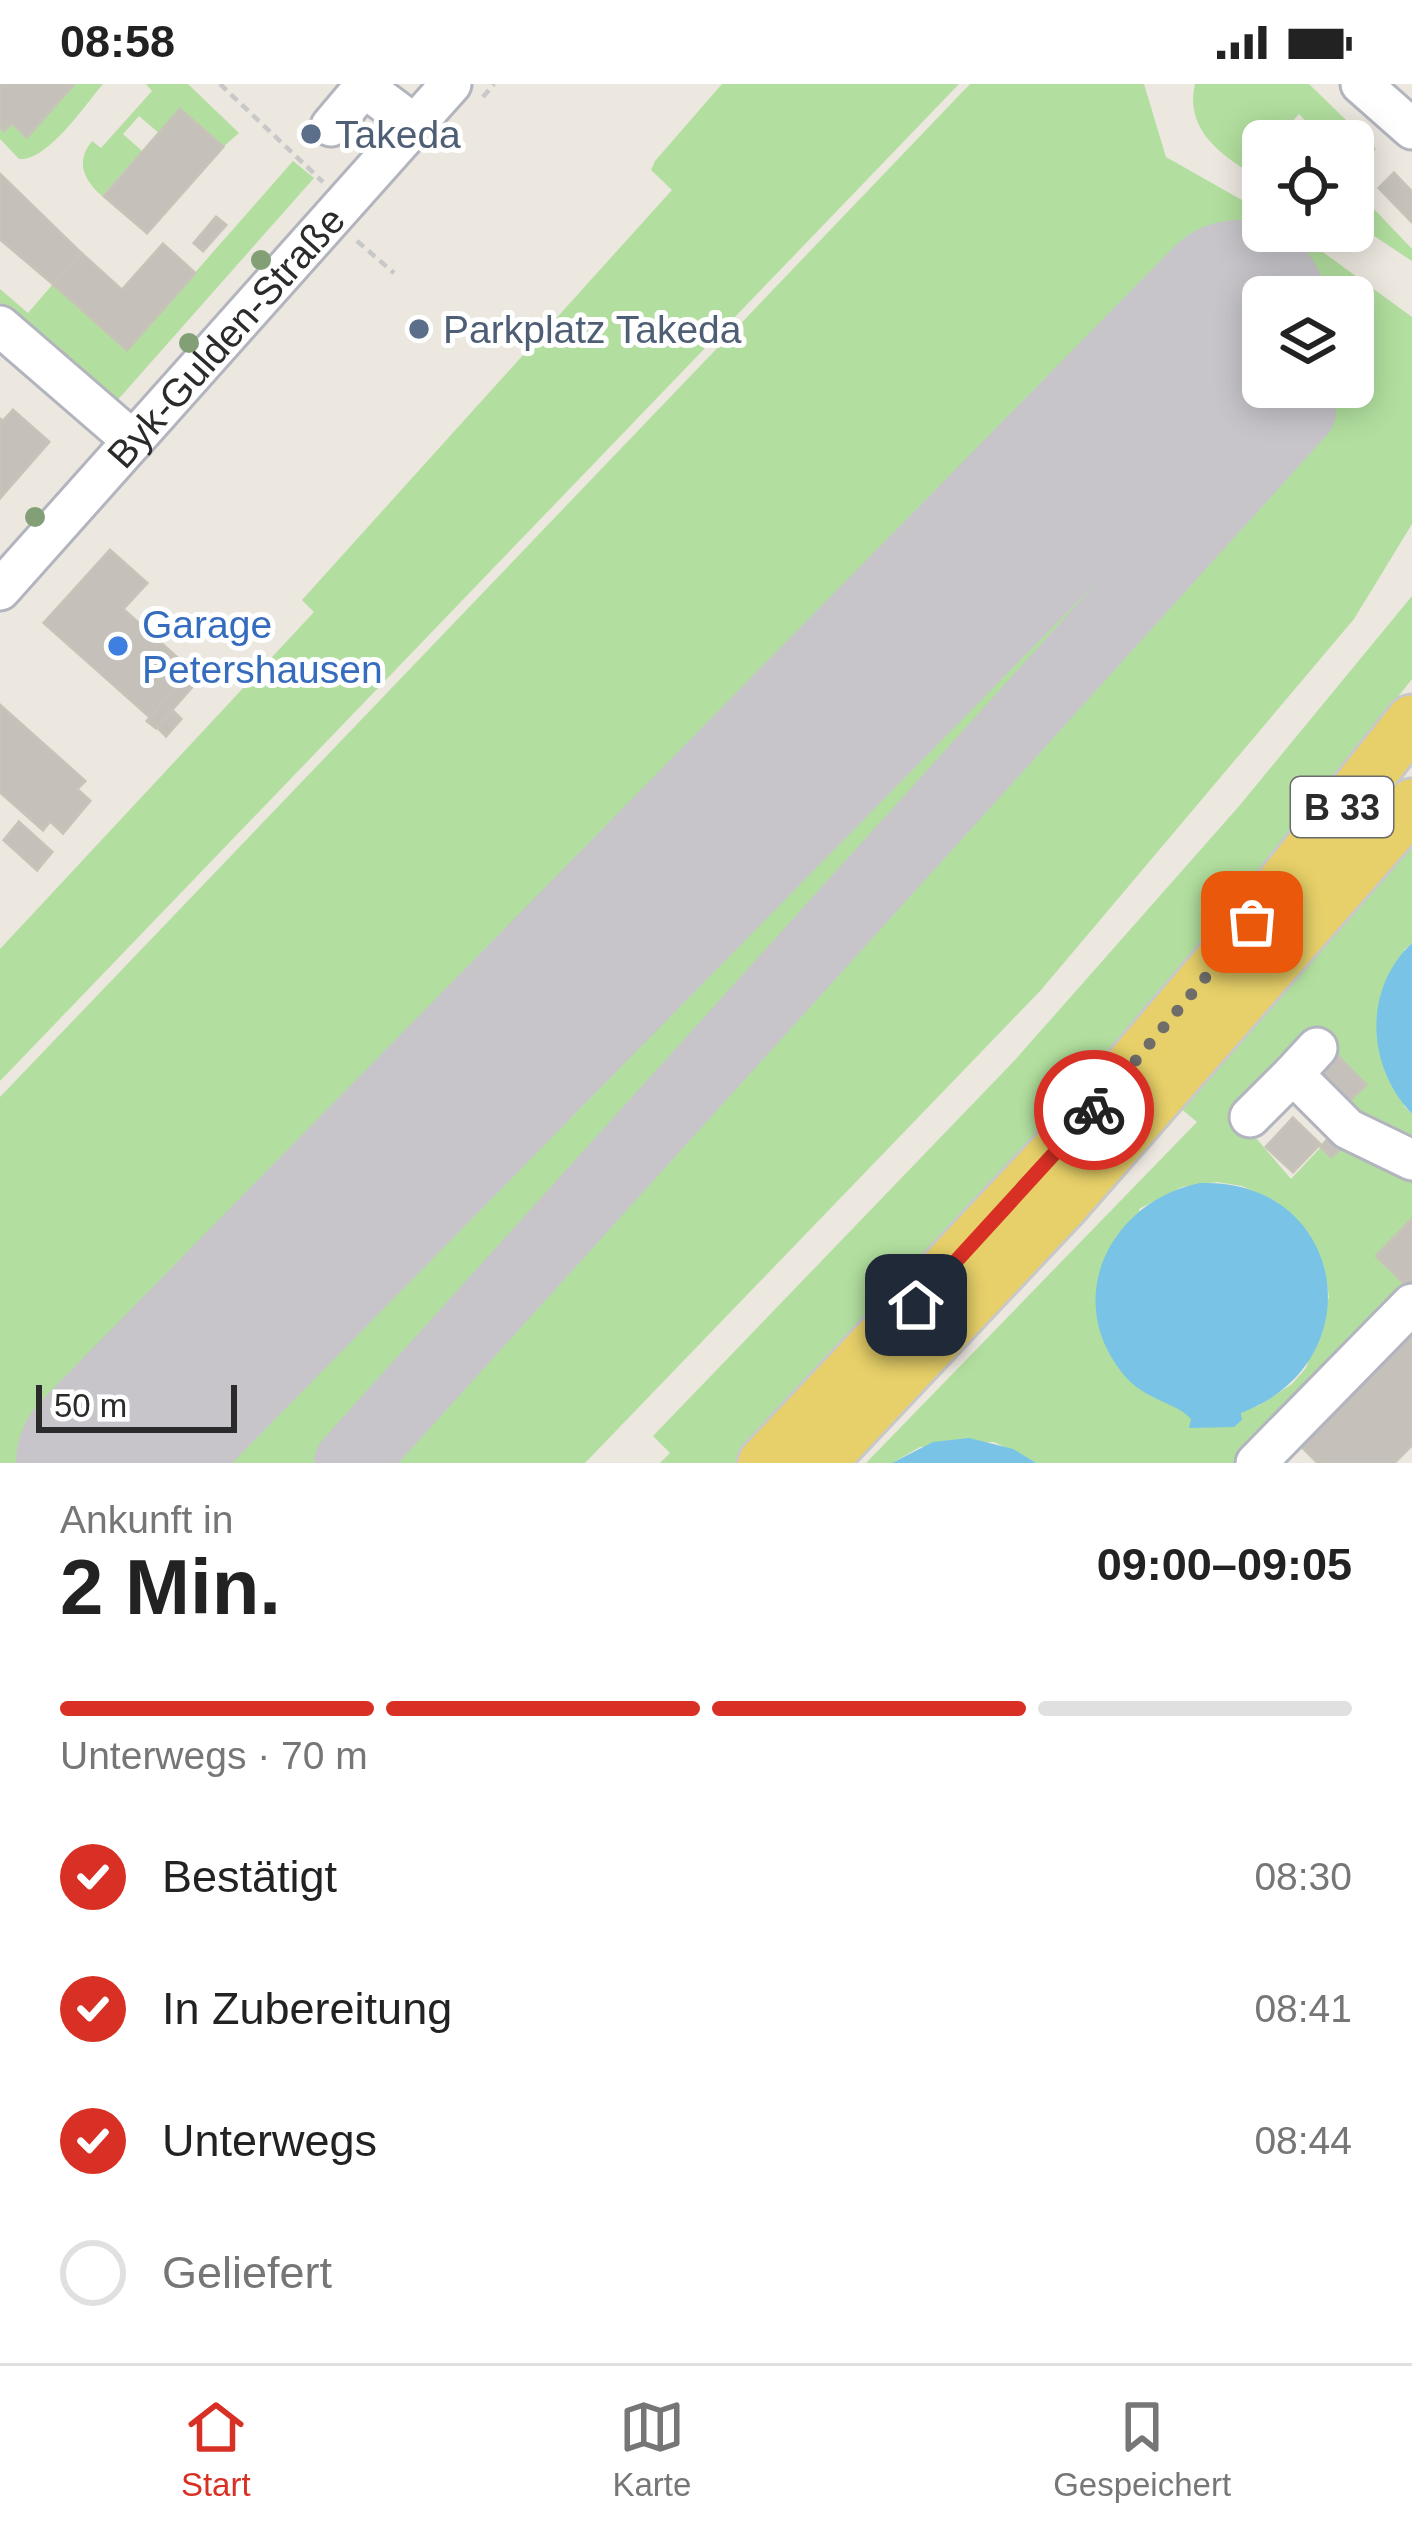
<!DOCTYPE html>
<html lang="de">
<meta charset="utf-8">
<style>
:root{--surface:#fff;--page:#f2f2f2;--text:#222;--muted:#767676;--line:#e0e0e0;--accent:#d93025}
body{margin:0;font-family:Arial,sans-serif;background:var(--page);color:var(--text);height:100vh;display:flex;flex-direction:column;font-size:45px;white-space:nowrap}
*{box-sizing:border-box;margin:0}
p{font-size:39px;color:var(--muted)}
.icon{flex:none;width:66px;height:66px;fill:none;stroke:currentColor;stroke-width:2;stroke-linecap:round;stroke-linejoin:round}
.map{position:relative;height:1379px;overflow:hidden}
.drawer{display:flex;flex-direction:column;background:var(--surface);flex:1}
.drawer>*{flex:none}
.fabs{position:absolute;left:1242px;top:36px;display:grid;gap:24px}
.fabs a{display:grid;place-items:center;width:132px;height:132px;border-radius:18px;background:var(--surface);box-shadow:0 6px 30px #0003;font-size:60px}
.scale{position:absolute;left:36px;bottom:30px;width:201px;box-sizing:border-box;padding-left:12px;border:6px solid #2b2b2b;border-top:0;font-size:33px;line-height:42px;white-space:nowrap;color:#2b2b2b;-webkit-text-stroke:9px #fff;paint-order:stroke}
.pin{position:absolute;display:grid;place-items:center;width:102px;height:102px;color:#fff;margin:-51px;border-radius:24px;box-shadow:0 6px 18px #0006}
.courier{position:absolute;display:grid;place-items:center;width:120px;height:120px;margin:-60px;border:9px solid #d93025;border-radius:50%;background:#fff;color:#222;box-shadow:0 3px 15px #0007}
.headline em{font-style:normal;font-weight:700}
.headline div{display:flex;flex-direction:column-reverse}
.headline{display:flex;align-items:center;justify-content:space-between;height:204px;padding:0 60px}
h1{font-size:78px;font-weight:700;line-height:90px}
.bar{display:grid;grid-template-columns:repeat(4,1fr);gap:18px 12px;align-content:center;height:144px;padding:0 60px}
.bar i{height:15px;border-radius:9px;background:var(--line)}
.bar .active{background:var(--accent)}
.bar p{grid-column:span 4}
ol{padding:0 60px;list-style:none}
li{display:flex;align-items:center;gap:36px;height:132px}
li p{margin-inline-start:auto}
li .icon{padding:12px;border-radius:50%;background:var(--accent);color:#fff;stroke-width:4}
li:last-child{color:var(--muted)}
li i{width:66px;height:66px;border:6px solid var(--line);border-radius:50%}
.status{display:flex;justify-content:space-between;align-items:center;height:84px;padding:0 60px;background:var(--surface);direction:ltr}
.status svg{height:33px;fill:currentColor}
.dock{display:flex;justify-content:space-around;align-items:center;height:168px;border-top:3px solid var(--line);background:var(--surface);font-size:33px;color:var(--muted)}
.dock a{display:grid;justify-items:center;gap:6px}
.dock .active{color:var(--accent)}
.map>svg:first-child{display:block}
</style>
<div class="status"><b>08:58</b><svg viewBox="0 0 49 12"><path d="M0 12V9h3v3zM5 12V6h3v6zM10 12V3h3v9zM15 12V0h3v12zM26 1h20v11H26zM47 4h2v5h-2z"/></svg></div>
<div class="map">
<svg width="1412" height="1379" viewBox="0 0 1412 1379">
<rect width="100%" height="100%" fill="#ece7df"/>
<g fill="#b2df9f" fill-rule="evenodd">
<path d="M74,0H103C85,21 47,78 19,75L0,55V44L5,48L12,39L28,52Z"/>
<path d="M146,0H188L239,49L223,63L180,25L159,49L139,32L123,50L142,67L102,112C84,96 75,78 92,57L101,64L152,7Z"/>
<polygon points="722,0 959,0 0,997 0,865 314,528 302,516 672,106 651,86 655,77"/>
<path d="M970,0H1144L1166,73L1263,128V147H1294L1412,233V440L1354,535L1041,906L585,1379H0V1013ZM1263,213H1353V303H1263Z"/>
<path d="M1195,0H1309L1376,65L1354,88L1353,57H1325L1299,30L1286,45L1294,57H1263V95L1258,94C1223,72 1184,47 1195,0Z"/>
<polygon points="293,77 314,94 115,319 0,219 0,205 28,229 53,200 127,266"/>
<polygon points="1353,118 1362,127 1373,124 1412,165 1412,177 1353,138"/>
<polygon points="1412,512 1412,595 1270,775 1221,854 742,1379 660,1379 670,1369 653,1352 1015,976 1240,721"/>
<path d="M1412,748V859L1404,866V1022L1412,1030V1065L1314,1003L1238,1033L1291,1095L1321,1063L1332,1073L1346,1051L1412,1084V1135L1377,1172L1412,1197V1204L1240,1379H1036L994,1358L920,1363L892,1379H866L1197,1038L1173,1018ZM1217,1098L1242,1102L1278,1119L1324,1183L1329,1213L1306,1284L1292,1300L1258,1322L1190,1343L1192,1335L1187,1329L1139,1125L1182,1103Z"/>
</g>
<g fill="#79c4e6">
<path d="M1412,859V1030C1367,983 1362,906 1412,859Z"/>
<path d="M1200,1099C1346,1094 1377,1278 1241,1329L1242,1336L1234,1343L1189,1344L1191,1335C1176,1318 1145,1317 1123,1290C1061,1214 1111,1117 1200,1099Z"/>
<polygon points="969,1354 1013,1365 1036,1379 892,1379 933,1358"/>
</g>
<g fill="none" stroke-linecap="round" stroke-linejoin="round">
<g stroke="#c7c5ca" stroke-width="72">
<polyline points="1238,226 1263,252"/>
<polyline points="350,1379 1300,327 1299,303"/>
</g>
<polyline stroke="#c7c5ca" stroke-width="180" points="106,1379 1238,226"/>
</g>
<g fill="#c5c1ba" stroke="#c7c3b8" stroke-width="3">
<polygon points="0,0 74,0 27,53 12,39 4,47 0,43"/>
<polygon points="180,25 223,63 147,149 104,112"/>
<polygon points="1394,89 1412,108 1412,138 1379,104"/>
<polygon points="0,90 81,169 53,200 0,155"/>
<polygon points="216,133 226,141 203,167 194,159"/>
<polygon points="163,160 195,189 127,266 53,200 81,169 122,206"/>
<polygon points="13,326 49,358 0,414 0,335 3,337"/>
<polygon points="110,466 147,499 123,525 191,586 150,633 44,539"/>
<polygon points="198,579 207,586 156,644 147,637"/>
<polygon points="0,621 85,697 77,705 90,717 63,749 50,737 43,746 0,708"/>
<polygon points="172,626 181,635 166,652 157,643"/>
<polygon points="19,738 52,768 37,786 4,756"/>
<polygon points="1338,972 1366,1001 1344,1022 1316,993"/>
<polygon points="1293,1034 1320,1060 1293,1088 1266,1063"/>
<polygon points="1328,1055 1339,1066 1331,1073 1321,1063"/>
<polygon points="1412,1135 1412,1197 1407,1202 1376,1172"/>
<polygon points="1412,1240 1412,1361 1394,1379 1318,1379 1297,1358"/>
</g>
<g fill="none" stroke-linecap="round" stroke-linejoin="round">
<g stroke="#b2b4be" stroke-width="45">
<g id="minor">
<polyline points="1361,0 1412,45"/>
<polyline points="331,42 364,3 415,41"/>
<polyline points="0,242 133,357"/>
<path id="s1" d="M0,506L451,0"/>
<polyline points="1317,964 1293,990 1348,1045 1412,1076"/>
<polyline points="1250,1033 1293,990"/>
<polyline points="1256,1379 1412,1220"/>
</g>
</g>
<g stroke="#c8c8c8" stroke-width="57">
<g id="major">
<polyline points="764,1379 1076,1047 1230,866 1412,637"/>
<polyline points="819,1379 1063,1120 1412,721"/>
</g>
</g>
<g stroke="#c8c8c8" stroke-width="4.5" stroke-dasharray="9 6" stroke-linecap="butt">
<polyline points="220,0 323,98"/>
<polyline points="483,13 494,0"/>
<polyline points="357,157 394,189"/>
</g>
<use href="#minor" stroke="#fff" stroke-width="39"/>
<use href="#major" stroke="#e7d069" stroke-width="51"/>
</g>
<g fill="#829f76">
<circle cx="434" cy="57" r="10"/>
<circle cx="261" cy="176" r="10"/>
<circle cx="189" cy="259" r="10"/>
<circle cx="35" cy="433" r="10"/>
</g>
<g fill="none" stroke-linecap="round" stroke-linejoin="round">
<polyline stroke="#6f6d6a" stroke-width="12" stroke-dasharray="0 21.6" points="1094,1026 1252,838"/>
<polyline stroke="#d93025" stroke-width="15" points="916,1221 1094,1026"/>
</g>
<g fill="#5c6f8a" stroke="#fff" stroke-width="4.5">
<circle cx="311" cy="50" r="12"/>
<circle cx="419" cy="245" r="12"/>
</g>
<circle fill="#3f7fe0" stroke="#fff" stroke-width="4.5" cx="118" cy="562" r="12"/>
<g text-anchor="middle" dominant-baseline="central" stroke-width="10" stroke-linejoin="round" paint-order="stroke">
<rect fill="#fff" stroke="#6b6b6b" stroke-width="3" x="1291" y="693" width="102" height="60" rx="9"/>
<g font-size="36" font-weight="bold" fill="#2b2b2b">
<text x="1342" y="723">B 33</text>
</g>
<g font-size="39" fill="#4e5e75" stroke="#fff" text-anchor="start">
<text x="335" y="50">Takeda</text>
<text x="443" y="245">Parkplatz Takeda</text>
</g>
<g font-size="39" fill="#2b2b2b" stroke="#fff">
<text stroke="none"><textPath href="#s1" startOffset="339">Byk-Gulden-Straße</textPath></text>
</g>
<g font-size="39" fill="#366cbe" stroke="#fff" text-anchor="start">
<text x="142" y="540">Garage<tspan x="142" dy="45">Petershausen</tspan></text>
</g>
</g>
</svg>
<div class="fabs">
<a><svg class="icon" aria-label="locate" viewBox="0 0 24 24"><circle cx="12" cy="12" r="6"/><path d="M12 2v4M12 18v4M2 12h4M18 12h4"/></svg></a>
<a><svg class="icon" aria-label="layers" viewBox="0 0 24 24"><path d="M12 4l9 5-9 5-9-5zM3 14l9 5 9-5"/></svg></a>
</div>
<div class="scale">50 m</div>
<div class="pin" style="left:1252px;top:838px;background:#ea580c"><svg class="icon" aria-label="bag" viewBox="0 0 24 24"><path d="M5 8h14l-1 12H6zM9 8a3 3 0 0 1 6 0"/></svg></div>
<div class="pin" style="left:916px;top:1221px;background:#1f2937"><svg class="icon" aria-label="home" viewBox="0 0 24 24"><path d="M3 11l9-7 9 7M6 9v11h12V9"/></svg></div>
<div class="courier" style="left:1094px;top:1026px"><svg class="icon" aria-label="bike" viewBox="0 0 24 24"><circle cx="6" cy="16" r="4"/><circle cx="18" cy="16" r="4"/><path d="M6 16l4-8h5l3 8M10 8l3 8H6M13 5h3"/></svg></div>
</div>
<section class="drawer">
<div class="headline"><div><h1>2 Min.</h1><p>Ankunft in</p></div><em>09:00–09:05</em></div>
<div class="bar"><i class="active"></i><i class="active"></i><i class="active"></i><i></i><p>Unterwegs · 70 m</p></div>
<ol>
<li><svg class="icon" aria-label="check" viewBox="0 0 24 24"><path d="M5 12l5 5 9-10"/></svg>Bestätigt<p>08:30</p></li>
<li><svg class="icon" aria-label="check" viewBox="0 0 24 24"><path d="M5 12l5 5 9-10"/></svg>In Zubereitung<p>08:41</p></li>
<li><svg class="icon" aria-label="check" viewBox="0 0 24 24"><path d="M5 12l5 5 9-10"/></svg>Unterwegs<p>08:44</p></li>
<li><i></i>Geliefert</li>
</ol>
</section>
<nav class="dock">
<a class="active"><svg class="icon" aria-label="home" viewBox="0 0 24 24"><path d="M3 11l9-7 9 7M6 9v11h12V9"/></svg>Start</a>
<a><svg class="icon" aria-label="map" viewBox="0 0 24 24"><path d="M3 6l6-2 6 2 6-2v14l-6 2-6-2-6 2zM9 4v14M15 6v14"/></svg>Karte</a>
<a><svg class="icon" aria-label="saved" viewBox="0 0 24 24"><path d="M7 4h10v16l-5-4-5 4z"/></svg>Gespeichert</a>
</nav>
